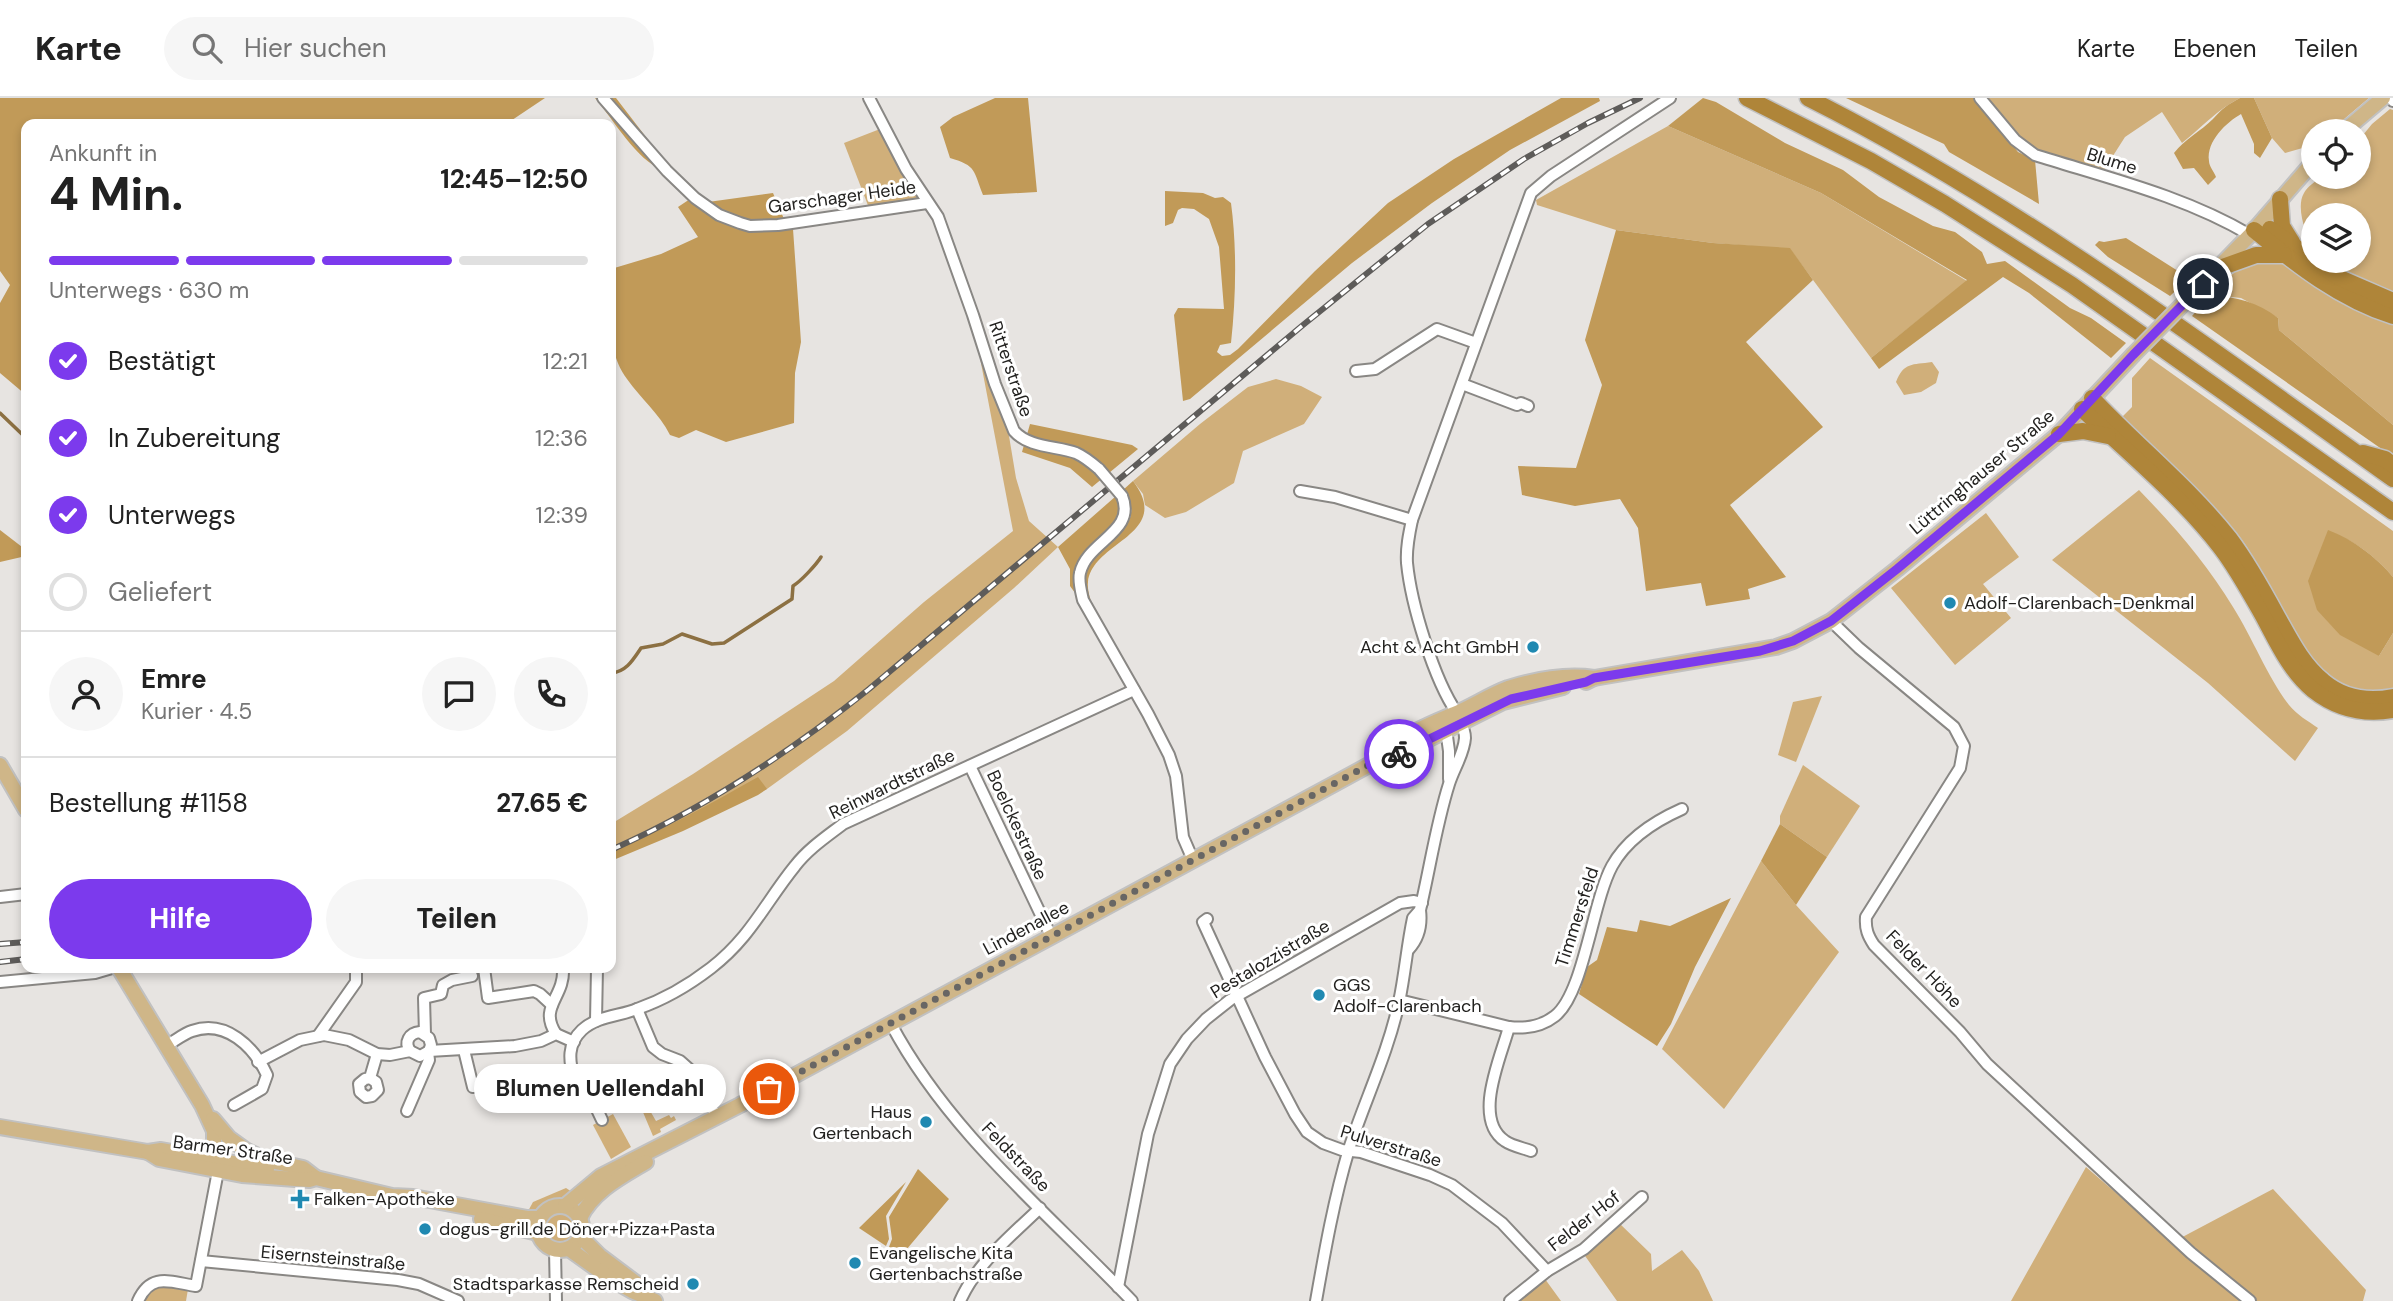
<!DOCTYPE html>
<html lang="de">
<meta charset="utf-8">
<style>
:root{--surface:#fff;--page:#f6f6f6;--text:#222;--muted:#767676;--line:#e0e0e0;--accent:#7c3aed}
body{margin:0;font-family:"DM Sans",sans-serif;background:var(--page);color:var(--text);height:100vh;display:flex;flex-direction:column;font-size:26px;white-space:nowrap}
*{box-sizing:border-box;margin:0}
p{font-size:23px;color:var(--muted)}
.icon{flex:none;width:38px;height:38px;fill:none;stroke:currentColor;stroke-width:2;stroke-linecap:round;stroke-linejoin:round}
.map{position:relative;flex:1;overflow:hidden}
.drawer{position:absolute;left:21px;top:21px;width:595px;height:854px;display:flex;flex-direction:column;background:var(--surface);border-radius:14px;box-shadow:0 4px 10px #0003}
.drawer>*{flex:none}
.fabs{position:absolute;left:2301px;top:21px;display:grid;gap:14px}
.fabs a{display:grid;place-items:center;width:70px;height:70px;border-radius:50%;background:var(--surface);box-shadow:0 4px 10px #0003;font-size:35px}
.pin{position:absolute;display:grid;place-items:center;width:60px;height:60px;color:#fff;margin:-30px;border:4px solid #fff;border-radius:50%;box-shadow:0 2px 7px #0007}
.courier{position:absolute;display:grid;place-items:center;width:70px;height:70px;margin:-35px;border:5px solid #7c3aed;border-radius:50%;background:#fff;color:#222;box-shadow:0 2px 9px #0007}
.bubble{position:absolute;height:49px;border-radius:24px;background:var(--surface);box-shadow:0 4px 10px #0003;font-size:23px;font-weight:700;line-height:49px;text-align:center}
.overview em{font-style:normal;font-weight:700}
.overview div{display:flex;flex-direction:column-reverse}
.overview{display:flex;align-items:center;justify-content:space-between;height:119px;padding:0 28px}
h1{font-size:46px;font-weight:700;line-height:52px}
.bar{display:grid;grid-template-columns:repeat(4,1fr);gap:10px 7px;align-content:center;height:84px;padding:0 28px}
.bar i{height:9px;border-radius:5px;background:var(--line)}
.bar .active{background:var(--accent)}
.bar p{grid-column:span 4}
.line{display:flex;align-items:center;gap:18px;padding:0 28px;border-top:2px solid var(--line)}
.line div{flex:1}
.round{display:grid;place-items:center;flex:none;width:74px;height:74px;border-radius:37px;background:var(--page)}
ol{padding:0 28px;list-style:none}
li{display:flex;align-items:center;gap:21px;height:77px}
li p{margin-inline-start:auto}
li .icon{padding:7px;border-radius:50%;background:var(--accent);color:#fff;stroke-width:4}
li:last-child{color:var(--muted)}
li i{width:38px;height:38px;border:4px solid var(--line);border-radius:50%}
.button{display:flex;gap:14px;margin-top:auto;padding:14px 28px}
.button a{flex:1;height:80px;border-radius:42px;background:var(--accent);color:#fff;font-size:28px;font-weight:700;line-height:80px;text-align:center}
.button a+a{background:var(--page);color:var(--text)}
header{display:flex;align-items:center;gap:42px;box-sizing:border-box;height:98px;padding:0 35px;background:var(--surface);border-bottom:2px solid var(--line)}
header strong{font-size:33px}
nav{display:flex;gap:38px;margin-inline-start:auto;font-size:24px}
.search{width:490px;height:63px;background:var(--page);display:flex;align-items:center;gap:18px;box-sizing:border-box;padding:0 24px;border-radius:38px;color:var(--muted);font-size:26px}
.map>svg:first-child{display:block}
</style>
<header>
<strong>Karte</strong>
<div class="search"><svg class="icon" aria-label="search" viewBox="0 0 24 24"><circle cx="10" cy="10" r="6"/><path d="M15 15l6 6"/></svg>Hier suchen</div>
<nav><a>Karte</a><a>Ebenen</a><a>Teilen</a></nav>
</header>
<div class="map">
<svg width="2393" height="1203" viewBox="0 0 2393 1203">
<rect width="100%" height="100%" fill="#e7e4e1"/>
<g fill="#d0af7a">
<path d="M1984,0H2240C2218,11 2201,30 2182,45L2162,14L2125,39L2102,75L2041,57L2023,43Z"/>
<polygon points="2254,0 2369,0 2330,33 2314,33 2313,43 2306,49 2285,55 2272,40"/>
<path d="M2390,11L2393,12V196L2362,185L2326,163H2359V117H2314L2313,152C2307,138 2295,110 2304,95C2307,89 2316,83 2321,79H2359V42L2372,26Z"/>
<polygon points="1668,28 1821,95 1967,183 1871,260 1790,151 1713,145 1616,132 1537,107 1536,102"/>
<polygon points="880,31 917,98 916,103 869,110 844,45"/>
<polygon points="2278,162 2393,222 2393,327 2279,232 2278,220 2241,200 2211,197 2213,191 2247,165"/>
<polygon points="980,260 1009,338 1016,380 1029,423 1058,449 1014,490 847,633 767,691 611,753 611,726 693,676 834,583 924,504 1013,433"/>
<path d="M2150,260L2393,433V479C2375,458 2354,442 2328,433L2379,558L2393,535V595C2374,594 2353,595 2336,584C2298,561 2269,476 2239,438C2205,394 2162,358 2120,321L2132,309V280Z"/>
<path d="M1932,264L1939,274L1936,285L1921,294L1904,297L1896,284C1904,264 1912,267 1932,264Z"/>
<polygon points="1276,281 1301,288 1322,299 1304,326 1243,353 1234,385 1186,414 1165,420 1145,407 1143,396 1133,383 1200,326 1248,289"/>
<path d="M2139,392C2174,428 2207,466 2233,509C2252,539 2268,580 2289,607C2297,617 2308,623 2318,630L2295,663L2208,585L2052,462Z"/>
<polygon points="1986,415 2019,459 1983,486 2011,520 1955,567 1891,490"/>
<polygon points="1822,598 1796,664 1778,657 1793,604"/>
<polygon points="1803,667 1860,708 1827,759 1780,726 1780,718"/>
<polygon points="1761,763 1796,807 1839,854 1724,1011 1662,951"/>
<polygon points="665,976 681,989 689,1003 678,1009 680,1005 673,993 667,996 670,993 667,986 659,981"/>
<polygon points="643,983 650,997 644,986 640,988 649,1001 645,1004 656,1023 669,1017 671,1020 674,1018 676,1022 660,1031 661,1034 653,1038 632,988"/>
<polygon points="613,1016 631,1049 611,1061 593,1027"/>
<polygon points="2086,1069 2173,1144 2273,1091 2366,1192 2363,1203 2011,1203"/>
<polygon points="566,1090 575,1096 527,1115 533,1104"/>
<circle cx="559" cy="1130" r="15"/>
<polygon points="1618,1124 1651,1156 1652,1173 1682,1152 1699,1173 1713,1203 1617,1203 1583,1155"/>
<polygon points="1545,1181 1561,1203 1518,1203 1545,1182"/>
<path d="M163,1188L188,1191L186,1203H143C147,1193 152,1190 163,1188Z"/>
</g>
<g fill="#c19a58">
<polygon points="0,0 545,0 506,26 26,26 26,297 0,275 0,205 10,187 0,173"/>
<path d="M595,0H616L659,56L663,72C637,63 613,21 595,0Z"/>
<path d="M995,0H1028L1037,94L983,97C973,72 977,68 950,60L940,29L953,19Z"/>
<path d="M1561,0H1599L1600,3L1510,52L1432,105L1352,165L1190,301L1183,303L1174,217L1178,210L1224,211L1219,149L1209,121L1194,111L1182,110L1178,112L1173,125L1165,128V93L1203,95L1215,100L1223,99L1231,105C1237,150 1236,199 1231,245L1220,247L1217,254L1222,258L1230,257L1238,251L1315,173L1388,105L1454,61Z"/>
<polygon points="1703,0 1716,4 1785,45 1843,72 1879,99 1933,128 1955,134 1982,154 1987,166 2005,163 2070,210 2091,220 2126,245 2111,260 2029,195 2003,179 1879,271 1871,260 1967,182 1821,95 1668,28"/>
<polygon points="1846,0 1976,0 2018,54 2035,62 2039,106 1949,54 1944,46"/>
<path d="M2240,0H2254L2272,40L2260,60L2254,55V46L2241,16C2227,24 2206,43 2209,63C2209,68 2214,74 2216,79L2208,87L2194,70L2183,71L2174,55C2185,41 2201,33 2213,21C2223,10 2227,7 2240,0Z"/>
<path d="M773,95L784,121L793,131L801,244L795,275L794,325L726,344L696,332L679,340L670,337C659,315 641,301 627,281C604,250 611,208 611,171L661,156L698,139L678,109L690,101L708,104Z"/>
<polygon points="1616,132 1713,145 1790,150 1813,182 1746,244 1823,329 1730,407 1786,479 1748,491 1750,501 1706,508 1701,485 1646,493 1638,430 1620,401 1575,408 1522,397 1518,368 1576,370 1602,287 1585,242"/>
<polygon points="2126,140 2189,180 2170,198 2108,159 2095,147 2099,143 2104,144"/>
<path d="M2211,197C2236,199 2258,204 2278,220L2279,232L2393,327V359L2192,218Z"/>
<polygon points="1030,326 1132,347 1138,351 1092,389 1070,370 1022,354"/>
<path d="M1133,383C1174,437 1092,443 1088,484C1087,493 1091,502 1093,511C1058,440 1160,444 1123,392Z"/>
<path d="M1116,398C1132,425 1100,431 1092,450C1086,465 1083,483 1078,499L1070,488V471L1058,449Z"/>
<polygon points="0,432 26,452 26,458 0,464"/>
<path d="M2328,432C2354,442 2375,458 2393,479V535L2379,558L2340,537L2317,512L2308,483Z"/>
<path d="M758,679L767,691L758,697L683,733L611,763V753C662,733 710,706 758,679Z"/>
<polygon points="1780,726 1827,759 1796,807 1761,763"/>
<polygon points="1731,800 1695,869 1671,926 1657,948 1579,896 1587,869 1597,862 1607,829 1637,834 1640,822 1670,828"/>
<polygon points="918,1071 949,1101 901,1158 889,1149 892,1141 889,1119"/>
<polygon points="906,1084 886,1118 889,1141 886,1148 859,1130"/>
</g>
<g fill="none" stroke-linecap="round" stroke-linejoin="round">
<g stroke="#8c7042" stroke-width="3.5">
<polyline points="0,315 26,340"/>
<path d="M611,575C626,574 633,562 641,550L663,546L682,536L712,546L724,545L792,501L793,488C801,483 816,467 821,459"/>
</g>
<g stroke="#898784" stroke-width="14">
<g id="minor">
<polyline points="603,0 667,73 695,100 719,117 740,125 750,128 778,127 927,105"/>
<path d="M869,0L906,71L938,119L973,217L995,286L1014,333C1029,350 1057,348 1076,355C1085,359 1092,365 1099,371"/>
<path d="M1980,0L2015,42L2035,57C2108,80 2184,98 2250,137"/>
<polyline points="2391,0 2393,3"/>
<polyline points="1356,273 1375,271 1437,231 1476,245"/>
<polyline points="1462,286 1517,307 1521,305 1528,308"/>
<polyline points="1300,393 1335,399 1412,422"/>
<path d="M1122,398C1137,434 1087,443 1080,475C1078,483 1081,493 1083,502L1148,616L1169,657L1176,678L1183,739L1193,762"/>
<path d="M1831,523L1859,550L1954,629L1964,648L1960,670L1866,819C1865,831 1868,838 1874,847L1960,934L1987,966L2191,1155L2250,1203"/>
<path d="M1457,615C1434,582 1411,506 1407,465C1406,450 1409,436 1412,422L1531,95L1551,78L1670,0"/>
<polyline points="1446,631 1449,653 1449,681"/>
<polyline points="970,668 1051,838"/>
<polyline points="0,799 26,796"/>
<polyline points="1207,821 1203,824 1265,959 1295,1016 1307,1034 1323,1045 1342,1052 1361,1054 1430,1077 1452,1087 1502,1125 1547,1173"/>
<path d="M1409,851C1419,840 1422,828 1420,812C1430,770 1436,727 1449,686C1454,670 1464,656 1465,640C1465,634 1463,629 1460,624"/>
<polyline points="484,870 488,900 534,893 540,896 552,907"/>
<polyline points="0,884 95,875 112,870"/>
<path d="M1399,902L1509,929C1526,931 1541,929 1555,918C1584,895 1592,805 1612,768C1627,741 1655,723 1682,711"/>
<polyline points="637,911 653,949 662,956 680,963 689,971 717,1019"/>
<polyline points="596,923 597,870"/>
<path d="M891,926C949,1035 1048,1115 1132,1203"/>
<path d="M1509,929C1501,959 1472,1021 1505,1043C1512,1048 1523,1050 1531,1053"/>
<polyline points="425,936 424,900 441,896 443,887 452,882 472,878"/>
<path d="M556,936C538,908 565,900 563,870"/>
<polyline points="318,938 356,884 356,870"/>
<path d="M167,947C175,943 183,936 192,933C226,921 254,949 267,977L262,991L234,1007"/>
<path d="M464,952L473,989L482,988L515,998L521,992C529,992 538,994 545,992C561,989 586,970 598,988C599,1002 588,1008 577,1001C573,993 576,988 574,980C569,963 567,946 582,932C597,918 620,918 637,911C663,902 689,887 711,870C751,839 765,805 795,768C808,751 826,739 843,726L1134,592"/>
<path d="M410,953C404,944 409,935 420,934L429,940L431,947L429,953"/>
<polyline points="429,953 515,948 541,943 556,936 574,944"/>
<polyline points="258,964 300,942 324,937 349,942 377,956 390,957 410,953 420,958 429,953"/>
<polyline points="370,980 376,984 378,992 372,998 366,999 360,994 359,986 365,981 370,980 377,956"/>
<polyline points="593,1003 602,1022"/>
<polyline points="407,1013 429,962 428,954"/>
<polyline points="555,1152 556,1203"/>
<polyline points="201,1163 398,1182 419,1186 458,1203"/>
<polyline points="1118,1189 1148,1036 1170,966 1187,941 1206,921 1230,902 1400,805 1414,803 1422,805"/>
<path d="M138,1203C151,1174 170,1184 196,1188L218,1073"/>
<path d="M960,1203C977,1165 1011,1138 1040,1110"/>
<path d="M1316,1203C1325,1152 1334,1101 1349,1051C1365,1002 1388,955 1399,904C1405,876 1407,848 1413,820L1420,812"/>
<polyline points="1510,1203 1547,1173 1584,1151 1642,1099"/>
</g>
</g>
<g stroke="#c1c1c1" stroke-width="18">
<g id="major">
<polyline points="2344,33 2383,0"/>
<polyline points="2185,204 2250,137 2314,63"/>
<polyline points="1586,584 1594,580 1776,549 1793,543 1831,523 1897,471 2059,336 2133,257"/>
<polyline points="1394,656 1399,656 1503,604 1563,589"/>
<polyline points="0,667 26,712"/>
<polyline points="119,870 202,1007 214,1033 214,1047 219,1062"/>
<polyline points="213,1021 229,1040 247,1053 266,1062 303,1070 316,1080"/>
<polyline points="0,1029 148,1054 161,1052 267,1071"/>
<polyline points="148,1054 159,1061 242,1077 309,1082 316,1080 392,1098 413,1099 527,1120 540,1120"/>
<circle cx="560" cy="1130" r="22"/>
<path d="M565,1108L601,1078L740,1007L1334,686L1389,656C1402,636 1433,625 1454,616C1472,609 1489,597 1508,590C1534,582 1567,576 1594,580"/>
<path d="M580,1120C593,1093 621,1079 646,1064"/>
<polyline points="481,1121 538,1135"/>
<polyline points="581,1137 586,1144 600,1158 636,1185 641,1192"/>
<polyline points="569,1151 611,1181 632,1193 655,1203"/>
</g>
</g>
<g stroke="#c1c1c1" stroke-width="19">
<g id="highway">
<polyline points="1747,0 1871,63 1945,106 2072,187 2393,414"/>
<path d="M1808,0C2017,105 2204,246 2393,381"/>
<polyline points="2280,101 2282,128 2292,144"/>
<polyline points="2270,131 2314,162"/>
<path d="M2254,132C2297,167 2340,201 2393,218"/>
<polyline points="2314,163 2340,180 2393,203"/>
<polyline points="2217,171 2256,157 2284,157"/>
<path d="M2092,300C2137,348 2189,389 2230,441C2248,465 2263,492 2277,518C2290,541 2302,566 2323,583C2343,600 2367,604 2393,599"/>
<path d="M2082,311C2129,356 2181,398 2221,450C2237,471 2250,495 2263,518C2277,544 2290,573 2313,592C2337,611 2364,617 2393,612"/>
<polyline points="2059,336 2083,333 2108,338"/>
<polyline points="2363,355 2385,361 2393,367"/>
</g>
</g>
<use href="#minor" stroke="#fff" stroke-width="10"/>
<use href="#major" stroke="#cfb688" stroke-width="14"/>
<use href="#highway" stroke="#af8539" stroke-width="16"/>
<g stroke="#5e5c5a" stroke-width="6">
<g id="rail">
<path d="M611,752C705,710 789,655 869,591L1303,227L1428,126L1524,61L1588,25L1640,0"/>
<polyline points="0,846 26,844"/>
<polyline points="0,864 26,861"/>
</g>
</g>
<use href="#rail" stroke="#fff" stroke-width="3.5" stroke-dasharray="10" stroke-linecap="butt"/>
<g stroke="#898784" stroke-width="14" stroke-linecap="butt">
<polyline id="minor-bridge" points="1099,371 1122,398"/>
</g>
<g stroke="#c1c1c1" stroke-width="18" stroke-linecap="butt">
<polyline id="major-bridge" points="2133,257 2185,204"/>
</g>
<use href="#minor-bridge" stroke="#fff" stroke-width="10"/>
<use href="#major-bridge" stroke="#cfb688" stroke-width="14"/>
</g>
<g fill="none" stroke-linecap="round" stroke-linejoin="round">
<polyline stroke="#686664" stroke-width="7" stroke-dasharray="0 12.6" points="769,991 1389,656 1399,656"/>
<polyline stroke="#7c3aed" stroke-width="9" points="1399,656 1511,601 1586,584 1594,580 1760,553 1793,543 1831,523 1897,471 2059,336 2133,257 2203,186"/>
</g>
<g fill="#2089b1" stroke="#fff" stroke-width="2.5">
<circle cx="1950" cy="505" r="7"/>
<circle cx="1533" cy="549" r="7"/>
<circle cx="1319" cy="897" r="7"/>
<circle cx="926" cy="1024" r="7"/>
<path d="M296.5 1090.5h7v7h7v7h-7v7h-7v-7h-7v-7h7z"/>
<circle cx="425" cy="1131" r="7"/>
<circle cx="855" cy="1165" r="7"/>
<circle cx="693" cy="1186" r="7"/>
</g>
<g text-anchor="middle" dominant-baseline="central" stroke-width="6" stroke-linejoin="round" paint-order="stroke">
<g font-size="18" fill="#232220" stroke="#fff">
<text transform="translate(2112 63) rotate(17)">Blume</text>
<text transform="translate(842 99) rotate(-8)">Garschager Heide</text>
<text transform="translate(1011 271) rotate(71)">Ritterstraße</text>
<text transform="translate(1982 374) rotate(-40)">Lüttringhauser Straße</text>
<text transform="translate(892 686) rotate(-26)">Reinwardtstraße</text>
<text transform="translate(1017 727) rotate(65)">Boelckestraße</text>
<text transform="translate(1577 819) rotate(-72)">Timmersfeld</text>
<text transform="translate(1026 830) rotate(-28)">Lindenallee</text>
<text transform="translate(1270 861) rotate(-31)">Pestalozzistraße</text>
<text transform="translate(1924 871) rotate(46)">Felder Höhe</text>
<text transform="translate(1391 1048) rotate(17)">Pulverstraße</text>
<text transform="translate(233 1052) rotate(8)">Barmer Straße</text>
<text transform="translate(1016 1059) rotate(46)">Feldstraße</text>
<text transform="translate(1584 1123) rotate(-38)">Felder Hof</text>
<text transform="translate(333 1160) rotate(5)">Eisernsteinstraße</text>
</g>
<g font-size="18" fill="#232220" stroke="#fff" text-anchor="start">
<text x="1964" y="505">Adolf-Clarenbach-Denkmal</text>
<text x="1519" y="549" text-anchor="end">Acht &amp; Acht GmbH</text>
<text x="1333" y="887">GGS<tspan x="1333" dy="21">Adolf-Clarenbach</tspan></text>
<text x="912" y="1014" text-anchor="end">Haus<tspan x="912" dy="21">Gertenbach</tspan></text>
<text x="314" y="1101">Falken-Apotheke</text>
<text x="439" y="1131">dogus-grill.de Döner+Pizza+Pasta</text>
<text x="869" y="1155">Evangelische Kita<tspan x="869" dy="21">Gertenbachstraße</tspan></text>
<text x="679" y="1186" text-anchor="end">Stadtsparkasse Remscheid</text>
</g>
</g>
</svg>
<div class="fabs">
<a><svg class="icon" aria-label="locate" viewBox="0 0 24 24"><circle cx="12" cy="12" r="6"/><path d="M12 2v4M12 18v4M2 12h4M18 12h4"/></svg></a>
<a><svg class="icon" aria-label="layers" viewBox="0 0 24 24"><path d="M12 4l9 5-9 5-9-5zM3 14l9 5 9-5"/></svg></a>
</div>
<div class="pin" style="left:769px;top:991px;background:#ea580c"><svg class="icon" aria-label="bag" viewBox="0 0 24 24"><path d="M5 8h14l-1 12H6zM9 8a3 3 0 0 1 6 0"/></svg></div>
<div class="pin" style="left:2203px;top:186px;background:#1f2937"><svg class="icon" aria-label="home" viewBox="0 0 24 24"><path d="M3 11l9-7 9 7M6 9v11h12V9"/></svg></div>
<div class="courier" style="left:1399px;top:656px"><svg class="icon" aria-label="bike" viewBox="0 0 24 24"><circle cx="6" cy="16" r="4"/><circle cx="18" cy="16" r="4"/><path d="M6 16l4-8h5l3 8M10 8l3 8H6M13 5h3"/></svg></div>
<div class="bubble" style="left:474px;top:966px;width:252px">Blumen Uellendahl</div>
<section class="drawer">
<div class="overview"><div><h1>4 Min.</h1><p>Ankunft in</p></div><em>12:45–12:50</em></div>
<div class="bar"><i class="active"></i><i class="active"></i><i class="active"></i><i></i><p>Unterwegs · 630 m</p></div>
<ol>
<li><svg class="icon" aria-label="check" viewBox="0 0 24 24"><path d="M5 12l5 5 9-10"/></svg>Bestätigt<p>12:21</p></li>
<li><svg class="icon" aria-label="check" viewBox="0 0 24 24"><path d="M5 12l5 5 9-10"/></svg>In Zubereitung<p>12:36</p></li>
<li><svg class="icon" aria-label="check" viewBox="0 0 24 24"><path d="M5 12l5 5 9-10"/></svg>Unterwegs<p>12:39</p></li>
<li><i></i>Geliefert</li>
</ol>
<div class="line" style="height:126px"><a class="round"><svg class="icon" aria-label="person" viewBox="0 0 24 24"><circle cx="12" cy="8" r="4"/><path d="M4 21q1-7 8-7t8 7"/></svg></a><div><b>Emre</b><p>Kurier · 4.5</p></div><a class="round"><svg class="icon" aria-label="chat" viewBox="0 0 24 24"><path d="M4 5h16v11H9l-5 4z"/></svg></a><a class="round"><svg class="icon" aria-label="phone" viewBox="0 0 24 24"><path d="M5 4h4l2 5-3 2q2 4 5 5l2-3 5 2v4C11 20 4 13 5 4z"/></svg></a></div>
<div class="line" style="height:91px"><div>Bestellung #1158</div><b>27.65 €</b></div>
<div class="button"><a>Hilfe</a><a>Teilen</a></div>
</section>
</div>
